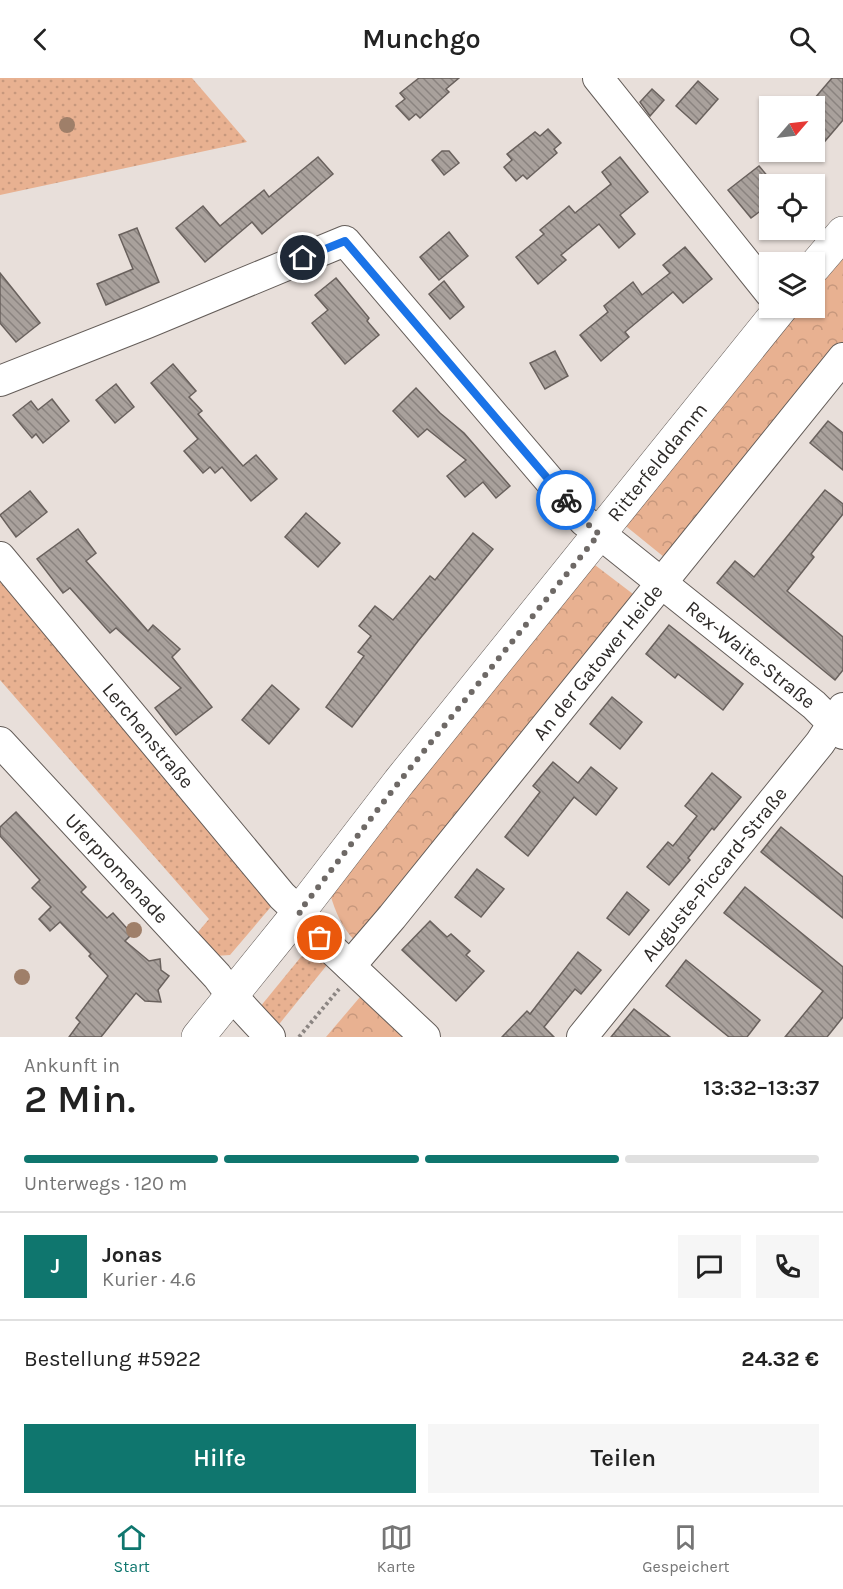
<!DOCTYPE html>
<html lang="de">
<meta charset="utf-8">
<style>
:root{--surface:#fff;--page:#f6f6f6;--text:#222;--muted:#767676;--line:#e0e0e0;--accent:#0f766e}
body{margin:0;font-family:Karla,sans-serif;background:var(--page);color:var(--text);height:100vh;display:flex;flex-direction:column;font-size:22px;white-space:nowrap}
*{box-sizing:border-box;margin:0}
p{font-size:20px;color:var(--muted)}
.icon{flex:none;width:33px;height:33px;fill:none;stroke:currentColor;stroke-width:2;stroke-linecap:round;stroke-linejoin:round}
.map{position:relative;height:959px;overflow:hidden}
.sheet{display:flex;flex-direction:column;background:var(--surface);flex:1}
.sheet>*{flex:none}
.needle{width:39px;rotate:62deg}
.controls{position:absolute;left:759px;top:18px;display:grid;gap:12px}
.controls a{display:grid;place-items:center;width:66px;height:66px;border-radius:0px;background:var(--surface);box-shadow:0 2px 4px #0004;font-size:30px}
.pin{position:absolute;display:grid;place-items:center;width:51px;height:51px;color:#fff;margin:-26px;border:3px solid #fff;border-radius:50%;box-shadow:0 2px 6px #0007}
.courier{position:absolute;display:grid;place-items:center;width:60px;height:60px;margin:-30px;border:4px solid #1a73e8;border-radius:50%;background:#fff;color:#222;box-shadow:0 2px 8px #0007}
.overview em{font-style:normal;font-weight:600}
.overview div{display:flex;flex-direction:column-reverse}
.overview{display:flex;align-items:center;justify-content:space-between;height:102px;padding:0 24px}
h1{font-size:39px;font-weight:600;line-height:45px}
.bar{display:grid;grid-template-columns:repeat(4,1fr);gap:9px 6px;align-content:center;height:72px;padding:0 24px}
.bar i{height:8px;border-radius:4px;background:var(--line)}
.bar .selected{background:var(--accent)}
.bar p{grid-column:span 4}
.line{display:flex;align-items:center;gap:15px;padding:0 24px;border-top:2px solid var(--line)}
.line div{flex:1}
.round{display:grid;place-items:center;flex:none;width:63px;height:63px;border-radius:0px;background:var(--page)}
.primary-button{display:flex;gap:12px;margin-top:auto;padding:12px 24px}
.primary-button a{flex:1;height:69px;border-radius:0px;background:var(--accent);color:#fff;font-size:24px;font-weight:600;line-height:69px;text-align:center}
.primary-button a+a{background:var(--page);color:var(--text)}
header{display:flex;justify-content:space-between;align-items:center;height:78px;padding:0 24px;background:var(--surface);font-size:27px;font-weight:600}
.dock{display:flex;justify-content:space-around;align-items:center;height:84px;border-top:2px solid var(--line);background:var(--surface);font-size:16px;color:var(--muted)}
.dock a{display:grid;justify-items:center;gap:3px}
.dock .selected{color:var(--accent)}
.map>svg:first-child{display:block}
</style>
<header><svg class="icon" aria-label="back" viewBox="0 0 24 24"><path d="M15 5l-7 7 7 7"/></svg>Munchgo<svg class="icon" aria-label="search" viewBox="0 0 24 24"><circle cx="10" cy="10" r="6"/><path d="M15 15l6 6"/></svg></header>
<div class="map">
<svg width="843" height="959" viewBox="0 0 843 959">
<defs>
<pattern id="grass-dots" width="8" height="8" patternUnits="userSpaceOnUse" patternTransform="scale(1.5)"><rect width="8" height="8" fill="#e8b191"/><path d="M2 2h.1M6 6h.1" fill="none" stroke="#c7987d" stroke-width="1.8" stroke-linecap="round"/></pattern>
<pattern id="forest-crowns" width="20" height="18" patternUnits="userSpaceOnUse" patternTransform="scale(1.5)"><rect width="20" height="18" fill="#e8b191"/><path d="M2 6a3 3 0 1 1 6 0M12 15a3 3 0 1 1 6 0" fill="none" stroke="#c7987d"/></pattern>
<pattern id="building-back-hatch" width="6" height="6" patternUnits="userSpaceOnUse" patternTransform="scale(1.5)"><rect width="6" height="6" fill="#a9a19c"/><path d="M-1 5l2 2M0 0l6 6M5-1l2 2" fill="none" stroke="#8a837f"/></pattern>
</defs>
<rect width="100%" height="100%" fill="#e8dfda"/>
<g fill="url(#grass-dots)">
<polygon points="0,0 192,0 247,64 0,117"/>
<polygon points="0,493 275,824 230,877 215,878 193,860 209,841 0,602"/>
<polygon points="309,869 331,882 276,950 260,929"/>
</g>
<g fill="url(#forest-crowns)">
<polygon points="843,173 843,266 664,479 622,445 797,230 814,230 815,208"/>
<path d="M591,484L633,516V523L355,863C341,848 336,835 330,816Z"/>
<polygon points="360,919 403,959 326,959"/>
</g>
<g fill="url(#building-back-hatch)" stroke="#69615d" stroke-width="1.5">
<polygon points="419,0 459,0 446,11 449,14 420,40 416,36 409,42 396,28 405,21 400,15"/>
<polygon points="832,0 843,0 843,42 814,76 814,21"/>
<polygon points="698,3 718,21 696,46 676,28"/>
<polygon points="652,11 664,22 650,38 640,24"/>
<polygon points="548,51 561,65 554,71 557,75 527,101 523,97 516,103 504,89 512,82 507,76 535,54 540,58"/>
<polygon points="442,73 449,73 459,85 444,97 432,82"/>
<polygon points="318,79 333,96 262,156 252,144 205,184 176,150 203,128 220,148 264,112 269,119"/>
<polygon points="620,79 648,114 620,137 635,156 619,170 599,146 561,177 566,182 538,206 516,179 544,156 540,152 569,128 575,135 611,106 602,94"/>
<polygon points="759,88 770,101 770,126 751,140 728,112"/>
<polygon points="137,150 159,204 106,227 97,206 133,191 119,157"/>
<polygon points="449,154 468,178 439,202 420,179"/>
<polygon points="685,169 712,201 683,225 673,214 625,254 629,259 601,283 580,257 608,234 604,228 633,204 642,217 670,195 663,187"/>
<polygon points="0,195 40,245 16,264 0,245"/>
<polygon points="336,200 369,240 367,243 379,257 345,286 312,245 328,232 315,217"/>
<polygon points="444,203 464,229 450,241 429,216"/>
<polygon points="555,273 568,298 545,311 530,285"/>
<polygon points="173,286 196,313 189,319 202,333 198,336 243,388 256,377 277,401 251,423 222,389 215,395 210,389 203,395 184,373 198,361 151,305"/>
<polygon points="116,306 134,329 115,345 96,322"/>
<polygon points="416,310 440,335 464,355 510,408 496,420 483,404 465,419 447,398 466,382 427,351 418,359 393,333"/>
<polygon points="52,321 69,343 43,365 36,356 32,360 13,337 31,323 38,332"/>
<polygon points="828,343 843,355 843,392 810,365"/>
<polygon points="825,412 843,426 843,436 811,476 814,479 787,513 843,559 843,592 835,602 717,505 735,483 754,499"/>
<polygon points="30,413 47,434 16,459 0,437"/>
<polygon points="306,435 340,465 318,489 285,459"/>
<polygon points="78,451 96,475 86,483 148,553 153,547 180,571 172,579 212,629 176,657 155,630 181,610 116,550 110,555 70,510 63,515 37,481"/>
<polygon points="473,455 493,471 418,563 352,649 326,629 364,578 358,574 371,558 359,548 375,528 393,542 430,498 435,502"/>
<polygon points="669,547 743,606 723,632 678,596 675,600 646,576"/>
<polygon points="272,607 299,631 269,666 242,642"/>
<polygon points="612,619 642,644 620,671 590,646"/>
<polygon points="553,684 578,705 591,689 617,710 596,737 574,719 528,778 505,759 540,714 533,708"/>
<polygon points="712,695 741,719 714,752 712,750 688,780 690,782 669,807 647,789 668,764 673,768 697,738 685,728"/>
<polygon points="16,734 86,809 81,814 107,840 113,835 132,856 125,863 149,883 160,881 161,892 169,898 158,912 161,924 145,923 136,915 101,959 69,959 80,944 76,940 108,898 89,878 91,876 60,844 50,853 39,841 51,829 32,810 40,802 0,758 0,749"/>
<polygon points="781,749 843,799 843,840 761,774"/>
<polygon points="477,791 504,811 481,839 455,819"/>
<polygon points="745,809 843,889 843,939 827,959 785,959 823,913 724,835"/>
<polygon points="627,814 649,832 629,857 607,840"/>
<polygon points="430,843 447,859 451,856 470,873 466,877 484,893 456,923 402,872"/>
<polygon points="578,874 601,892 581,916 575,911 544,949 554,959 502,959 527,933 530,936"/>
<polygon points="686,882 760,942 747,959 729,959 666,908"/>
<polygon points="634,931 670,959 611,959"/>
</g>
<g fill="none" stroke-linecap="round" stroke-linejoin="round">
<g stroke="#645d59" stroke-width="32">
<g id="minor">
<polyline points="598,0 770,215"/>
<path id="s1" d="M0,303L147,245L345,163L584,443L814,627L843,656"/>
<path id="s2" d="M0,479L282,818L299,834L320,860L425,959"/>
<path id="s3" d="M0,664L217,898L232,918L270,959"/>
<path id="s4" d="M350,888L392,839L843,280"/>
<path id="s5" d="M582,959L820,665L843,630"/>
</g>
</g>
<g stroke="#645d59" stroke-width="34">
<g id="major">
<polyline points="814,189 843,155"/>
<path id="s6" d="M198,959L299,834L399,704L781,230"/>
</g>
</g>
<polyline stroke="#8b8582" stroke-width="4" stroke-dasharray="3 3" stroke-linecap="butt" points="299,959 339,911"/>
<use href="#minor" stroke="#fff" stroke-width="30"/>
<use href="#major" stroke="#fff" stroke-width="33"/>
</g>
<g fill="#9f7f69">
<circle cx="67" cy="47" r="8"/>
<circle cx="134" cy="852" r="8"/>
<circle cx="22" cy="899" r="8"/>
</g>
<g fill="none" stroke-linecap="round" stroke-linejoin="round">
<polyline stroke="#6e6966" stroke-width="6" stroke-dasharray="0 10.8" points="320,860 299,834 399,704 599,456 584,443 566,422"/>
<polyline stroke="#1a73e8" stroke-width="8" points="303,180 345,163 566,422"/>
</g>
<g text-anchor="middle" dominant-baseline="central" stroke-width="6" stroke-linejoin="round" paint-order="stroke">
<g font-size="20" fill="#2d2a28" stroke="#e8dfda">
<text stroke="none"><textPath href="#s6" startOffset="736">Ritterfelddamm</textPath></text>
<text stroke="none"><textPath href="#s1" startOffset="954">Rex-Waite-Straße</textPath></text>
<text stroke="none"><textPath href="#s4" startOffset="392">An der Gatower Heide</textPath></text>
<text stroke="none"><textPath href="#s2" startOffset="232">Lerchenstraße</textPath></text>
<text stroke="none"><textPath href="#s3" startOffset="172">Uferpromenade</textPath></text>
<text stroke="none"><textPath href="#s5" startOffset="210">Auguste-Piccard-Straße</textPath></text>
</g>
</g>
</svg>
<div class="controls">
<a><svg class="needle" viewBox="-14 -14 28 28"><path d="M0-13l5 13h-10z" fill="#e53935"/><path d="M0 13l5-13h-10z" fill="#767676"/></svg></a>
<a><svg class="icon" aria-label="locate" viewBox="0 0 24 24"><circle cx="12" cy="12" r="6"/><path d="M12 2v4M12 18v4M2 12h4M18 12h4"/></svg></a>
<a><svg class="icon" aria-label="layers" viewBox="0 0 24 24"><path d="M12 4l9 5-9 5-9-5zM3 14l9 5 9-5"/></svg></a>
</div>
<div class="pin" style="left:320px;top:860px;background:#ea580c"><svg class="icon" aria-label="bag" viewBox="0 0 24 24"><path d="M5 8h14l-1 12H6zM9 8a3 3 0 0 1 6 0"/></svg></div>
<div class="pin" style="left:303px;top:180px;background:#1f2937"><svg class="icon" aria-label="home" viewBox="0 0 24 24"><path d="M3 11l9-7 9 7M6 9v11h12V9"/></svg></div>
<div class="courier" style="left:566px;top:422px"><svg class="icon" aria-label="bike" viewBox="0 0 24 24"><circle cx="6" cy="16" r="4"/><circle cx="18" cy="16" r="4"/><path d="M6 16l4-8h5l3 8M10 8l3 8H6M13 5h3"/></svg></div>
</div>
<section class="sheet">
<div class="overview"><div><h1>2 Min.</h1><p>Ankunft in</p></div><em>13:32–13:37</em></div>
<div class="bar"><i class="selected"></i><i class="selected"></i><i class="selected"></i><i></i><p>Unterwegs · 120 m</p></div>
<div class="line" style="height:108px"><b class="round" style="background:var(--accent);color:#fff">J</b><div><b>Jonas</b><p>Kurier · 4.6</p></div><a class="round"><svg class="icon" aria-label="chat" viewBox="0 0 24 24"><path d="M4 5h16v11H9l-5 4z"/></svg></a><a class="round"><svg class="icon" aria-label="phone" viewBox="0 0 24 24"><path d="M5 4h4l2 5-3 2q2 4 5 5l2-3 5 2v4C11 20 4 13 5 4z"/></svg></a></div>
<div class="line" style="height:78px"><div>Bestellung #5922</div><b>24.32 €</b></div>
<div class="primary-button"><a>Hilfe</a><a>Teilen</a></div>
</section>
<nav class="dock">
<a class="selected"><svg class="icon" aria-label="home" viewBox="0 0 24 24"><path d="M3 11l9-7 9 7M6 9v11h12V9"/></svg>Start</a>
<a><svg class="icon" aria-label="map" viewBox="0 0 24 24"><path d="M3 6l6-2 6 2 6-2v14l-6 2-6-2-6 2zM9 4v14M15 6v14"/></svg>Karte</a>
<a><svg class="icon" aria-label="saved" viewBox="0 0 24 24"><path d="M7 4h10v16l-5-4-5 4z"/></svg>Gespeichert</a>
</nav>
